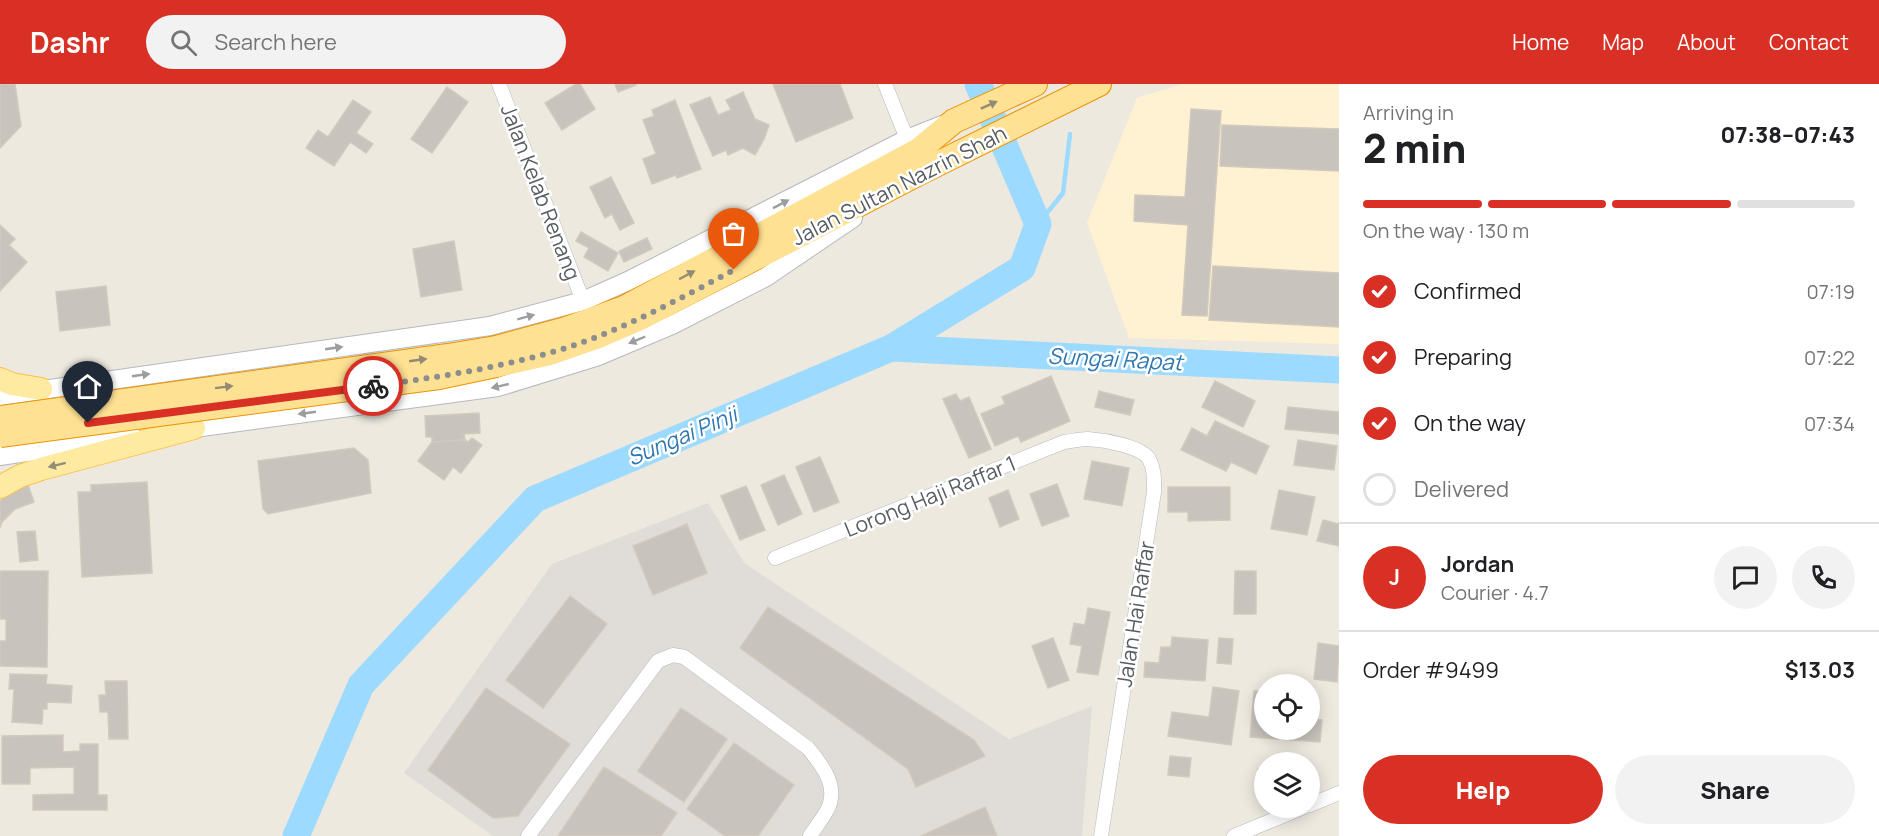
<!DOCTYPE html>
<meta charset="utf-8">
<style>
:root{--surface:#fff;--page:#f2f2f2;--text:#202124;--muted:#757577;--line:#e0e0e0;--accent:#d93025}
body{margin:0;font-family:Manrope,sans-serif;background:var(--page);color:var(--text);height:100vh;display:flex;flex-direction:column;font-size:22px;white-space:nowrap}
*{box-sizing:border-box;margin:0}
p{font-size:20px;color:var(--muted)}
.icon{flex:none;width:33px;height:33px;fill:none;stroke:currentColor;stroke-width:2;stroke-linecap:round;stroke-linejoin:round}
.map{position:relative;flex:1;overflow:hidden}
.side{display:flex;flex-direction:column;background:var(--surface);width:540px}
.side>*{flex:none}
.controls{position:absolute;left:1254px;top:590px;display:grid;gap:12px}
.controls a{display:grid;place-items:center;width:66px;height:66px;border-radius:50%;background:var(--surface);box-shadow:0 3px 15px #0003;font-size:30px}
.pin{position:absolute;display:grid;place-items:center;width:51px;height:51px;color:#fff;margin:-62px -26px;border-radius:50% 50% 50% 0;rotate:-45deg;box-shadow:0 0 6px #0007}
.pin .icon{rotate:45deg}
.courier{position:absolute;display:grid;place-items:center;width:60px;height:60px;margin:-30px;border:4px solid #d93025;border-radius:50%;background:#fff;color:#222;box-shadow:0 2px 8px #0007}
.overview em{font-style:normal;font-weight:800}
.overview div{display:flex;flex-direction:column-reverse}
.overview{display:flex;align-items:center;justify-content:space-between;height:102px;padding:0 24px}
h1{font-size:39px;font-weight:800;line-height:45px}
.bar{display:grid;grid-template-columns:repeat(4,1fr);gap:9px 6px;align-content:center;height:72px;padding:0 24px}
.bar i{height:8px;border-radius:4px;background:var(--line)}
.bar .on{background:var(--accent)}
.bar p{grid-column:span 4}
.line{display:flex;align-items:center;gap:15px;padding:0 24px;border-top:2px solid var(--line)}
.line div{flex:1}
.round{display:grid;place-items:center;flex:none;width:63px;height:63px;border-radius:32px;background:var(--page)}
ol{padding:0 24px;list-style:none}
li{display:flex;align-items:center;gap:18px;height:66px}
li p{margin-inline-start:auto}
li .icon{padding:6px;border-radius:50%;background:var(--accent);color:#fff;stroke-width:4}
li:last-child{color:var(--muted)}
li i{width:33px;height:33px;border:3px solid var(--line);border-radius:50%}
.primary-button{display:flex;gap:12px;margin-top:auto;padding:12px 24px}
.primary-button a{flex:1;height:69px;border-radius:36px;background:var(--accent);color:#fff;font-size:24px;font-weight:800;line-height:69px;text-align:center}
.primary-button a+a{background:var(--page);color:var(--text)}
header{display:flex;align-items:center;gap:36px;box-sizing:border-box;height:84px;padding:0 30px;background:var(--accent);color:#fff}
header strong{font-size:28px}
nav{display:flex;gap:33px;margin-inline-start:auto;font-size:21px}
.search{width:420px;height:54px;background:var(--page);display:flex;align-items:center;gap:15px;box-sizing:border-box;padding:0 21px;border-radius:33px;color:var(--muted);font-size:22px}
main{display:flex;flex:1;min-height:0}
.map>svg:first-child{display:block}
</style>
<header>
<strong>Dashr</strong>
<div class="search"><svg class="icon" aria-label="search" viewBox="0 0 24 24"><circle cx="10" cy="10" r="6"/><path d="M15 15l6 6"/></svg>Search here</div>
<nav><a>Home</a><a>Map</a><a>About</a><a>Contact</a></nav>
</header>
<main>
<div class="map">
<svg width="1339" height="752" viewBox="0 0 1339 752">
<rect width="100%" height="100%" fill="#ede9df"/>
<polygon fill="#fff2d2" points="1182,0 1339,0 1339,260 1129,254 1087,139 1137,14"/>
<polygon fill="#e0dcd7" points="708,419 744,479 1009,655 1092,622 1082,752 493,752 404,689 552,480"/>
<g fill="none" stroke-linecap="round" stroke-linejoin="round">
<polyline stroke="#9ddaff" stroke-width="4.5" points="1038,140 1063,109 1070,50"/>
<g stroke="#9ddaff" stroke-width="27">
<polyline points="891,264 1339,286"/>
<polyline points="296,752 361,601 535,415 891,264 1022,184 1038,140 978,0"/>
</g>
</g>
<g fill="#c8c3bc" stroke="#d2cabd" stroke-width="1.5">
<polygon points="0,0 15,0 21,42 0,64"/>
<polygon points="576,0 580,0 595,25 562,46 545,19"/>
<polygon points="615,0 636,0 636,1 618,8"/>
<polygon points="773,0 840,0 853,34 796,58"/>
<polygon points="447,3 468,18 432,69 411,55"/>
<polygon points="743,8 755,35 769,41 764,55 755,71 743,64 728,71 726,66 713,72 690,21 710,13 718,31 731,26 726,16"/>
<polygon points="353,16 371,28 356,49 373,60 366,69 350,58 334,82 306,64 318,46 328,53"/>
<polygon points="675,16 701,85 677,94 676,91 652,100 643,75 656,70 643,36 654,32 652,26"/>
<polygon points="1191,25 1221,27 1207,232 1182,231 1188,141 1134,137 1135,111 1185,113"/>
<polygon points="1222,41 1339,45 1339,87 1220,82"/>
<polygon points="611,93 634,139 620,146 612,130 605,134 590,103"/>
<polygon points="0,141 15,155 9,161 27,178 0,207"/>
<polygon points="581,148 618,169 608,187 584,173 589,164 576,157"/>
<polygon points="647,154 652,165 624,178 619,167"/>
<polygon points="454,157 462,206 421,213 413,165"/>
<polygon points="1213,182 1339,189 1339,243 1209,236"/>
<polygon points="106,202 110,241 60,247 56,208"/>
<polygon points="1051,292 1070,337 1021,358 1018,352 995,362 981,330 1005,320 1002,313"/>
<polygon points="1215,297 1255,317 1243,343 1202,323"/>
<polygon points="1099,307 1134,316 1130,331 1095,323"/>
<polygon points="956,310 960,317 969,313 991,365 969,374 943,315"/>
<polygon points="1288,323 1339,328 1339,350 1285,345"/>
<polygon points="479,329 480,349 464,350 465,356 432,358 432,353 426,353 425,332"/>
<polygon points="1215,337 1269,362 1256,390 1231,378 1226,387 1181,366 1192,344 1207,352"/>
<polygon points="472,354 482,361 461,389 453,383 444,396 418,377 432,358 465,356 468,358"/>
<polygon points="1298,356 1337,362 1334,386 1294,381"/>
<polygon points="354,364 368,376 371,409 268,430 263,425 258,377"/>
<polygon points="820,373 839,418 814,428 796,383"/>
<polygon points="1092,377 1129,384 1122,422 1084,415"/>
<polygon points="784,391 802,430 778,441 761,401"/>
<polygon points="147,398 152,489 82,493 78,408 91,408 91,401"/>
<polygon points="1057,400 1069,432 1042,442 1030,410"/>
<polygon points="28,401 34,418 15,425 2,438 0,444 0,417 6,411"/>
<polygon points="746,402 765,446 740,456 721,412"/>
<polygon points="1168,403 1230,403 1230,436 1188,437 1188,428 1168,428"/>
<polygon points="1008,406 1019,435 1000,443 989,414"/>
<polygon points="1279,406 1315,413 1307,451 1271,445"/>
<polygon points="1323,436 1339,440 1339,462 1317,457"/>
<polygon points="687,440 707,489 653,511 633,462"/>
<polygon points="35,447 38,476 20,478 17,448"/>
<polygon points="0,487 48,487 47,583 0,582 0,557 6,557 6,535 0,535"/>
<polygon points="1235,487 1256,487 1256,530 1234,530"/>
<polygon points="570,512 607,540 543,624 506,596"/>
<polygon points="768,523 974,656 985,672 916,703 908,685 740,564"/>
<polygon points="1088,524 1110,528 1098,591 1077,588 1082,562 1070,560 1074,539 1085,541"/>
<polygon points="1172,553 1208,556 1205,597 1144,593 1145,578 1159,579 1161,563 1171,563"/>
<polygon points="1053,554 1069,596 1048,604 1032,562"/>
<polygon points="1219,554 1233,555 1231,580 1217,579"/>
<polygon points="1318,559 1339,562 1337,598 1314,595"/>
<polygon points="10,590 47,591 46,600 72,602 71,619 47,618 47,625 43,625 42,640 12,638 14,605 9,605"/>
<polygon points="105,597 127,597 128,655 109,655 108,628 100,628 99,611 106,611"/>
<polygon points="1213,603 1239,607 1231,661 1168,652 1172,628 1209,633"/>
<polygon points="486,604 570,660 518,732 493,734 428,686"/>
<polygon points="1254,607 1264,607 1264,645 1310,645 1310,635 1322,636 1320,658 1250,653"/>
<polygon points="681,624 727,655 684,718 638,687"/>
<polygon points="63,651 63,668 80,667 80,660 98,660 98,711 107,711 107,726 33,726 33,711 74,710 74,683 30,684 30,700 2,700 2,652"/>
<polygon points="734,659 794,701 758,752 725,752 687,725"/>
<polygon points="1170,672 1191,674 1189,693 1168,691"/>
<polygon points="604,683 677,729 661,752 558,752"/>
<polygon points="1264,684 1264,709 1258,709 1258,685"/>
<polygon points="985,723 997,752 921,752"/>
</g>
<g fill="none" stroke-linecap="round" stroke-linejoin="round">
<g stroke="#b5b9be" stroke-width="15">
<g id="minor">
<polyline points="499,0 583,217"/>
<polyline points="885,0 907,55"/>
<path d="M775,474L1064,358C1072,357 1080,355 1088,355C1103,356 1141,362 1149,375C1155,386 1154,396 1154,408L1101,752"/>
<polyline points="1310,721 1339,709"/>
<path d="M528,752L658,577L673,571L684,573L808,664C820,679 836,698 830,719C828,729 815,743 810,752"/>
<polyline points="1234,752 1304,723"/>
</g>
</g>
<g stroke="#b5b9be" stroke-width="20">
<g id="tertiary">
<polyline points="0,312 490,242 583,217 628,197 907,55 942,41"/>
<polyline points="180,346 498,303 596,273 672,241 766,193 853,134"/>
<polyline points="0,372 132,352"/>
</g>
</g>
<g stroke="#febf47" stroke-width="24">
<g id="primary">
<polyline points="0,295 12,300 41,305"/>
<polyline points="0,403 20,392 41,385 194,344"/>
</g>
</g>
<g stroke="#ec9300" stroke-width="26">
<g id="trunk">
<polyline points="496,264 566,245 624,224 919,66 954,37 1035,0"/>
<polyline points="496,281 550,269 596,253 638,235 921,88 1099,0"/>
</g>
</g>
<use href="#minor" stroke="#fff" stroke-width="14"/>
<use href="#tertiary" stroke="#fff" stroke-width="18"/>
<use href="#primary" stroke="#ffeaa2" stroke-width="22"/>
<use href="#trunk" stroke="#ffe193" stroke-width="24"/>
<g stroke="#ec9300" stroke-width="26" stroke-linecap="butt">
<g id="trunk-bridge">
<polyline points="0,334 448,272 496,264"/>
<polyline points="0,351 439,293 496,281"/>
</g>
</g>
<use href="#trunk-bridge" stroke="#ffe193" stroke-width="24"/>
</g>
<defs><path id="oneway-solid" d="M-6-.8H1V-3.2L6.5 0L1 3.2V.8H-6Z" transform="scale(1.5)"/></defs>
<g fill="#928b73">
<use href="#oneway-solid" transform="translate(989 21) rotate(-24)"/>
<use href="#oneway-solid" transform="translate(687 191) rotate(-28)"/>
<use href="#oneway-solid" transform="translate(418 276) rotate(-8)"/>
<use href="#oneway-solid" transform="translate(224 303) rotate(-7)"/>
</g>
<g fill="#9b9ea1">
<use href="#oneway-solid" transform="translate(781 120) rotate(-27)"/>
<use href="#oneway-solid" transform="translate(526 233) rotate(-15)"/>
<use href="#oneway-solid" transform="translate(637 256) rotate(157)"/>
<use href="#oneway-solid" transform="translate(334 264) rotate(-8)"/>
<use href="#oneway-solid" transform="translate(141 291) rotate(-8)"/>
<use href="#oneway-solid" transform="translate(500 302) rotate(167)"/>
<use href="#oneway-solid" transform="translate(307 329) rotate(172)"/>
</g>
<use fill="#928e78" href="#oneway-solid" transform="translate(57 381) rotate(166)"/>
<g fill="none" stroke-linecap="round" stroke-linejoin="round">
<path stroke="#8c8e8e" stroke-width="6" stroke-dasharray="0 10.8" d="M373,302C432,294 492,285 549,269C614,251 675,217 734,186"/>
<polyline stroke="#d93025" stroke-width="8" points="88,339 373,302"/>
</g>
<g text-anchor="middle" dominant-baseline="central" stroke-width="5" stroke-linejoin="round" paint-order="stroke">
<g font-size="21" fill="#585d62" stroke="#fff">
<text transform="translate(899 101) rotate(-27)">Jalan Sultan Nazrin Shah</text>
<text transform="translate(541 108) rotate(69)">Jalan Kelab Renang</text>
<text transform="translate(930 412) rotate(-22)">Lorong Haji Raffar 1</text>
<text transform="translate(1135 530) rotate(-81)">Jalan Hai Raffar</text>
</g>
<g font-size="22" font-style="italic" fill="#3077b0" stroke="#fff">
<text transform="translate(1115 275) rotate(3)">Sungai Rapat</text>
<text transform="translate(682 352) rotate(-23)">Sungai Pinji</text>
</g>
</g>
</svg>
<div class="controls">
<a><svg class="icon" aria-label="locate" viewBox="0 0 24 24"><circle cx="12" cy="12" r="6"/><path d="M12 2v4M12 18v4M2 12h4M18 12h4"/></svg></a>
<a><svg class="icon" aria-label="layers" viewBox="0 0 24 24"><path d="M12 4l9 5-9 5-9-5zM3 14l9 5 9-5"/></svg></a>
</div>
<div class="pin" style="left:734px;top:186px;background:#ea580c"><svg class="icon" aria-label="bag" viewBox="0 0 24 24"><path d="M5 8h14l-1 12H6zM9 8a3 3 0 0 1 6 0"/></svg></div>
<div class="pin" style="left:88px;top:339px;background:#1f2937"><svg class="icon" aria-label="home" viewBox="0 0 24 24"><path d="M3 11l9-7 9 7M6 9v11h12V9"/></svg></div>
<div class="courier" style="left:373px;top:302px"><svg class="icon" aria-label="bike" viewBox="0 0 24 24"><circle cx="6" cy="16" r="4"/><circle cx="18" cy="16" r="4"/><path d="M6 16l4-8h5l3 8M10 8l3 8H6M13 5h3"/></svg></div>
</div>
<section class="side">
<div class="overview"><div><h1>2 min</h1><p>Arriving in</p></div><em>07:38–07:43</em></div>
<div class="bar"><i class="on"></i><i class="on"></i><i class="on"></i><i></i><p>On the way · 130 m</p></div>
<ol>
<li><svg class="icon" aria-label="check" viewBox="0 0 24 24"><path d="M5 12l5 5 9-10"/></svg>Confirmed<p>07:19</p></li>
<li><svg class="icon" aria-label="check" viewBox="0 0 24 24"><path d="M5 12l5 5 9-10"/></svg>Preparing<p>07:22</p></li>
<li><svg class="icon" aria-label="check" viewBox="0 0 24 24"><path d="M5 12l5 5 9-10"/></svg>On the way<p>07:34</p></li>
<li><i></i>Delivered</li>
</ol>
<div class="line" style="height:108px"><b class="round" style="background:var(--accent);color:#fff">J</b><div><b>Jordan</b><p>Courier · 4.7</p></div><a class="round"><svg class="icon" aria-label="chat" viewBox="0 0 24 24"><path d="M4 5h16v11H9l-5 4z"/></svg></a><a class="round"><svg class="icon" aria-label="phone" viewBox="0 0 24 24"><path d="M5 4h4l2 5-3 2q2 4 5 5l2-3 5 2v4C11 20 4 13 5 4z"/></svg></a></div>
<div class="line" style="height:78px"><div>Order #9499</div><b>$13.03</b></div>
<div class="primary-button"><a>Help</a><a>Share</a></div>
</section>
</main>
